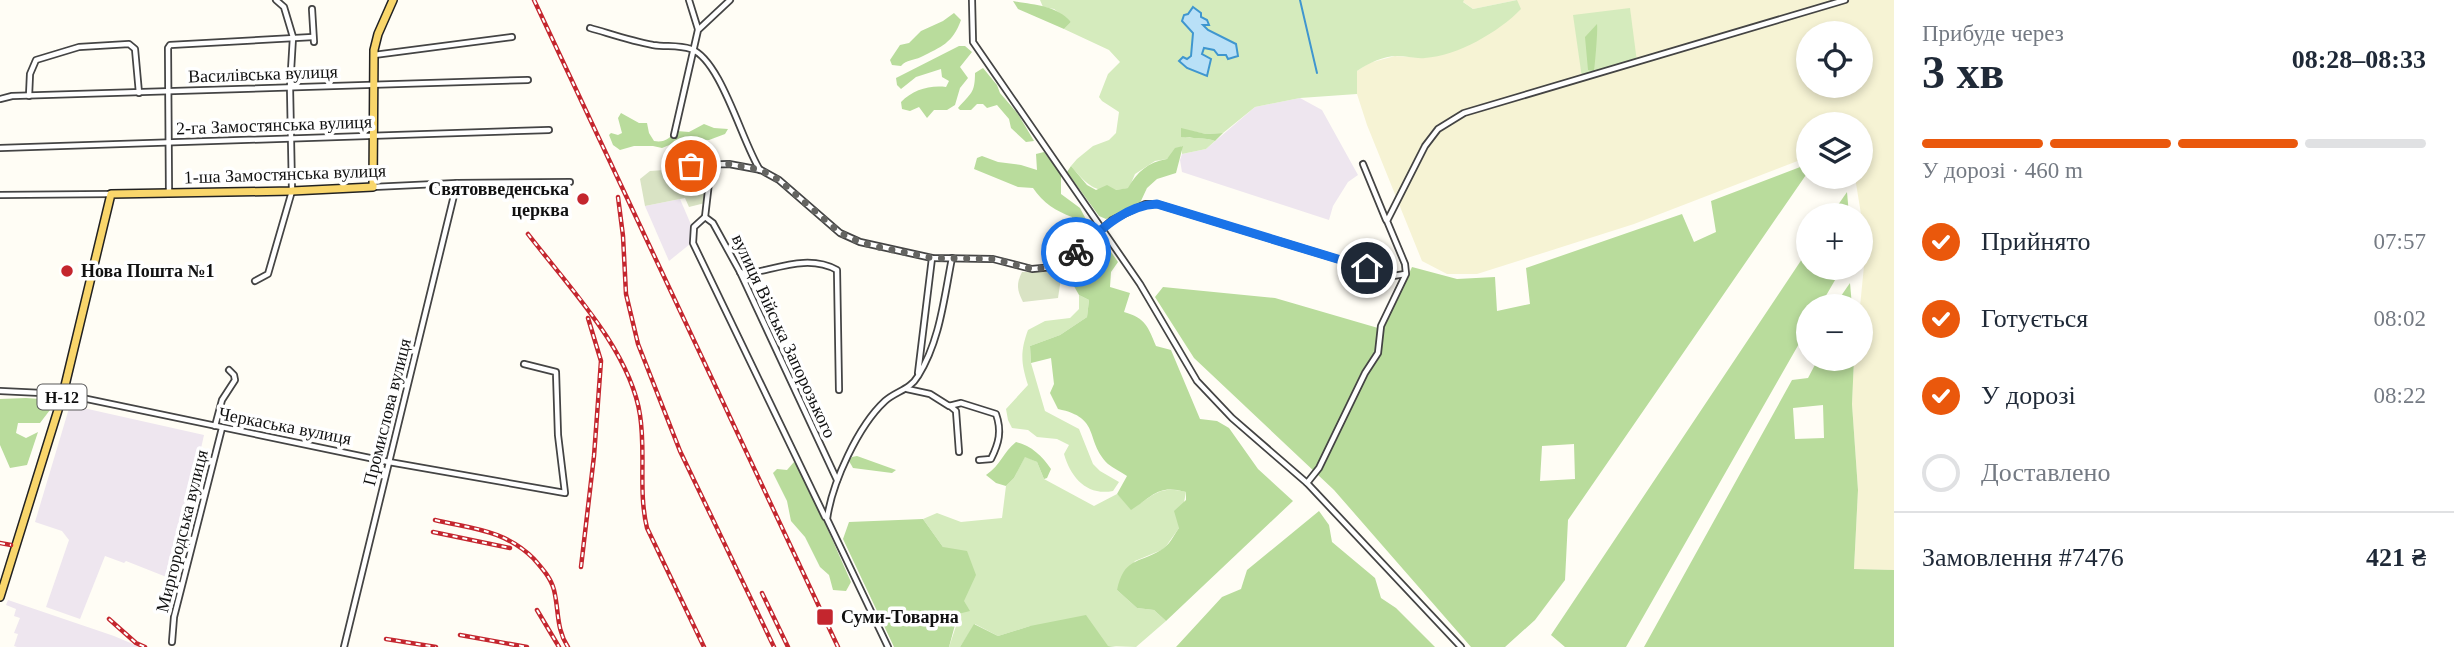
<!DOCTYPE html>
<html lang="uk">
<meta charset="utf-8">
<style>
:root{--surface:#fff;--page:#f2f2f3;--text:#1f2937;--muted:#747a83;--line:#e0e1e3;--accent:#ea580c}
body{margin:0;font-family:"Times New Roman",serif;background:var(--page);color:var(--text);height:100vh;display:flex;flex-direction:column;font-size:26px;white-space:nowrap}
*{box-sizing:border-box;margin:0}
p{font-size:23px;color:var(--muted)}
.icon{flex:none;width:38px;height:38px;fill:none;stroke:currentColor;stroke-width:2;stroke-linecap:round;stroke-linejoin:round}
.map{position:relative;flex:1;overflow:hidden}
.details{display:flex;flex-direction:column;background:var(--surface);width:560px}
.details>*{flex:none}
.controls{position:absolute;left:1796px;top:21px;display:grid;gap:14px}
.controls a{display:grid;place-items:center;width:77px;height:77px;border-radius:50%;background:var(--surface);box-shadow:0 4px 10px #0003;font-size:35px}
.pin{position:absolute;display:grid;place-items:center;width:60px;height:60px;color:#fff;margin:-30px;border:4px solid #fff;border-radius:50%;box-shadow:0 2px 7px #0007}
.courier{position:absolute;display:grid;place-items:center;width:70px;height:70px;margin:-35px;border:5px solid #1a73e8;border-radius:50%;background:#fff;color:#222;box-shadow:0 2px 9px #0007}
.overview em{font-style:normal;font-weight:700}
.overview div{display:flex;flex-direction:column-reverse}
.overview{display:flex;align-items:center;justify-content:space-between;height:119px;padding:0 28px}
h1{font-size:46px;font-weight:700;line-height:52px}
.bar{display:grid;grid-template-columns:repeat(4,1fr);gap:10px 7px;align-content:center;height:84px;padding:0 28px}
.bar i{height:9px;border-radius:5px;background:var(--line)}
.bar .selected{background:var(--accent)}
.bar p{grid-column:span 4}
.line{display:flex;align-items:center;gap:18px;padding:0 28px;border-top:2px solid var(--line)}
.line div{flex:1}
ol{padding:0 28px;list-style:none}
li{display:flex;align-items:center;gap:21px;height:77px}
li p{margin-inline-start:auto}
li .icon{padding:7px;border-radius:50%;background:var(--accent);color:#fff;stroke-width:4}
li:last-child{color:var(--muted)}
li i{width:38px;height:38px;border:4px solid var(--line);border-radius:50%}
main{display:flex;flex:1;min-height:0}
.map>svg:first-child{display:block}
</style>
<main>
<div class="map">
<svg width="1894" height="647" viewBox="0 0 1894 647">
<rect width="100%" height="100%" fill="#fffdf5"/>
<g fill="#eee6ef">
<polygon points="1300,98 1322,110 1358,175 1348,182 1333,206 1329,220 1182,172 1180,160 1182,154 1206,149 1255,107"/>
<polygon points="680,199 692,227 690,244 669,261 645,206"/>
<polygon points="70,405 204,435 183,529 179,530 170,561 172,562 169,578 126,561 124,563 105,556 80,619 46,607 69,540 62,531 35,522"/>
<polygon points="8,600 114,636 140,647 17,647 14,646 18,634 14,633 20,618 14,616 16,609 6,605"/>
</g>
<path fill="#f6f3d4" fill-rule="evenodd" d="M1464,0H1833L1834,3L1845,0H1894V570L1854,569L1858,490L1852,404L1854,359H1860V307L1866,245L1855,177H1860V124H1808V157L1634,224L1477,274H1447L1422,261L1367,125L1357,94V71L1369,63L1395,56L1425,58L1517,0L1473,9L1462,1ZM1808,33H1860V86H1808Z"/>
<g fill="#d5ebbd" fill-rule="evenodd">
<path d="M1040,0H1464L1463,2L1473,9L1517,0L1521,9C1499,32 1457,56 1425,58C1416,59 1406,56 1397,56C1383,56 1369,63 1357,71V94L1300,98L1255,107L1223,133L1206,134L1181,129L1182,137C1193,139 1205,137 1215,141L1206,149L1182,154V146L1167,159L1155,161L1135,174L1129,188C1098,194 1091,190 1071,166L1077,159L1093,146L1109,140L1116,133L1119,112L1102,101L1099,97L1108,74L1120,62L1109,50L1064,29L1071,22L1054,9L1043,7ZM1193,8L1208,30L1236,44L1237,55L1228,59L1226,55L1204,47L1202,54L1187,68V59L1191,56L1193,33L1185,23Z"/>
<polygon points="1630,8 1637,62 1582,78 1573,15"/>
<path d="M1079,295L1089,300L1087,317L1060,335L1030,346L1031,363L1045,411L1079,429L1093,464L1100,471L1119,482L1113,491C1087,496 1071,478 1064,454L1069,445L1057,439L1037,437L1028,430L1012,428L1008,420L1006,409L1028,385C1021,363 1020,352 1028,330L1045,321L1070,318L1079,309Z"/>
<path d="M1025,456L1037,462L1044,479L1094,506L1117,494L1131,509C1154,496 1158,485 1186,492L1179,528L1164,549L1135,561L1117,590L1137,608L1154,610L1166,621L1136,647L1108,646L1030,626L998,636L975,624L960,647H949L964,602L943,547L923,519L937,513L961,522L1002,518L1006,486L1014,478Z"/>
</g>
<g fill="#b9dc9c" fill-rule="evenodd">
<path d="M1013,1C1034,5 1056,5 1071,22L1064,29L1018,9Z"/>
<path d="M954,13L961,20C953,43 941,47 921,57C913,61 907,59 901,66L892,65L890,60L900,45L909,43L921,31L943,21Z"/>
<path d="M1597,24C1598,31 1595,62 1594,71L1588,70L1585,37Z"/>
<path d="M959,46H965L972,52L960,67L968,78L960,88L955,105L947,110H934L927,118L919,107L910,111L902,109L901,102C913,90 929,85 946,87L949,81L942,77L941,69L916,77L901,89L897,85L896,78Z"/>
<path d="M983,68L997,85L1000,93L1018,114L1034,141L1026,142L1011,128L1009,119L997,105L987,108L983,104H977L971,110H960L958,108C971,93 975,93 975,73Z"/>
<path d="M621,113L639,123H647L649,133L654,141C665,143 669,138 677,131L689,132L704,124L714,128L728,129L725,134L709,140L684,139L662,148L653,146H634L620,150L613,145L609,135L611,133L618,135L622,133L618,118Z"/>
<path d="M1181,128L1206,134L1223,133L1215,141C1205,137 1192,139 1181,137Z"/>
<path d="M1183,146L1176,173L1157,179L1147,188L1140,203L1106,219L1099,216L1067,172L1071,166L1087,185L1096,190L1107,185L1116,190L1128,188C1137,172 1148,162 1167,159L1175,148Z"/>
<path d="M1044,152L1061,174V194L1080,208L1091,229L1083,240H1075L1072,235V217C1056,211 1043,203 1033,188L1018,187L974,169L977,158L982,156L998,162L1021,165L1037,170L1036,154Z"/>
<path d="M1808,164V172L1568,520L1565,580L1535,620L1505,647H1471L1334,490L1194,358L1155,297L1163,287L1275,298L1378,328L1387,321L1412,267L1457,279L1495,277L1497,311L1530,304L1526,268L1682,214L1694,242L1716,232L1711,201ZM1574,444L1575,479L1540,481L1542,446Z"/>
<polygon points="1847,192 1849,215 1831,215"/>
<path d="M1104,242L1118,262L1111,272L1110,287L1130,293L1124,312C1146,318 1148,327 1156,346L1171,350L1200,419L1217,421L1229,428L1258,469L1293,501L1166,621L1154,610L1137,608L1117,590C1124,558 1137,564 1161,550C1169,546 1174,535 1179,528L1174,511L1186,500V492C1158,484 1153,496 1131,510L1117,494L1127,476C1121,472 1113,468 1108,464C1084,440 1102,418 1058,409L1050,393L1054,384L1051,358L1031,363L1030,346L1060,335L1087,317L1089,300L1079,295L1070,279C1079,258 1083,252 1104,242Z"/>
<polygon points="1808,250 1808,268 1842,268 1820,306 1808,306 1808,328 1626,647 1565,647 1551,635"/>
<polygon points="1850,283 1852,306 1834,306"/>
<path d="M1818,359H1854L1852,404L1858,490L1854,569L1894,570V647H1644L1792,380L1808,378ZM1823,405L1824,438L1795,439L1793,408Z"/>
<polygon points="26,398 54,400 53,406 40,423 18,423 16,433 26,438 38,432 27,465 10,468 0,445 0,399"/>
<path d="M1016,442C1032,446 1042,456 1051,469L1047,478L1044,479L1037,462L1025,457L1014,478L1006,486L996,483L986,475C1001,465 1003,452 1016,442Z"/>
<polygon points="857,456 896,470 892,473 853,468 849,461 852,457"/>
<polygon points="794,462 802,471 851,582 846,591 833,590 829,575 820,567 805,537 791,521 787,501 773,473 777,469 787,470"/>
<polygon points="1319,511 1329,525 1332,542 1375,578 1381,598 1396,608 1435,647 1176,647 1222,597 1241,589 1247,570"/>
<polygon points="923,519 943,547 967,551 976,575 964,601 970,611 958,614 949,647 894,647 843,539 849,522"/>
<polygon points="1086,615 1108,646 1116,647 960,647 974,624 998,636 1030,626"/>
</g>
<g fill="#d9e3c4">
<polygon points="709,167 705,203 689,207 685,198 645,206 640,179 650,171"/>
<path d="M1022,272H1051L1061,278L1058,298L1023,302C1017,290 1016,284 1022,272Z"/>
</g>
<polygon fill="#b9e0f7" stroke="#3f96cf" stroke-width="2" points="1193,7 1201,13 1201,17 1207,20 1209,25 1203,25 1208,30 1236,44 1238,56 1228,59 1226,55 1218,55 1214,50 1204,48 1202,54 1211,59 1207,76 1187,68 1179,61 1183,57 1187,59 1191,56 1193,33 1182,21 1184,15 1188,14"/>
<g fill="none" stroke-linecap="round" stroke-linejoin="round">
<polyline stroke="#3f96cf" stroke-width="2" points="1300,0 1317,73"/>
<g stroke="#444" stroke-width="8">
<g id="street">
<polyline points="689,0 698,29"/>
<polyline points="972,0 973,42 1140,284 1197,381 1232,418 1307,483 1461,647"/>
<polyline points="312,9 314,42"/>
<path d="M590,28C611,34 631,41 653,45C666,47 678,45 691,49C721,60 742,142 760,170"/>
<polyline points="374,55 512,37"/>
<polyline points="29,96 30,74 36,60 79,47 129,44 135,49 139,93"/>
<polyline points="0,99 12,96 528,80"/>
<polyline points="674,135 698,30 730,0"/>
<polyline points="0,148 549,130"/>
<polyline points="1363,164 1386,220"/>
<polyline points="711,165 705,217 713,223 740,272 837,480"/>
<polyline points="670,166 729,164 761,170 779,180 840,233 860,242 932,258 993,259 1032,269 1053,267 1070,257 1112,220 1145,204 1157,204 1393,276 1405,274"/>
<polyline points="373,187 457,183 570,182"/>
<polyline points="169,193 168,48 170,45 313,37"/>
<polyline points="0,195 111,194"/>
<polyline points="705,217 694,227 693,243 825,517"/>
<path d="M740,272L746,274C777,269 808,254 837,270L839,390"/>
<polyline points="255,281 268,274 292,191 290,87 293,37 284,7 276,0"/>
<polyline points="918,373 932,258"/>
<path d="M907,389L930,394L949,406L961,403L996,414C1002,431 999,443 991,459L979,460"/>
<polyline points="0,391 63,394 389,462 565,493 558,435 556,372 524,364"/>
<polyline points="950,406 956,411 959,452"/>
<polyline points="215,426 222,400 235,380 234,375 229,370"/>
<polyline points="1307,483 1319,468 1365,373 1378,353 1381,326 1406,274 1405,264 1387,221 1425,146 1438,129 1464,113 1845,0"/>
<polyline points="172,642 174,617 222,428"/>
<polyline points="344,647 457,183"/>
<path d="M888,647L827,519C832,483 858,426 885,401C896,391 910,390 918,376C940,341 944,298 952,258"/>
</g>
</g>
<g stroke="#222" stroke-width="10">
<polyline id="primary" points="0,597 63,394 111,194 292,191 373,187 374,50 378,34 393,0"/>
</g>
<use href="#street" stroke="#fff" stroke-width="4.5"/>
<use href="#primary" stroke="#f9d66b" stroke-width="7"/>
<g stroke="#c4262e" stroke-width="4.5">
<g id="rail">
<polyline points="534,0 838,647"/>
<polyline points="618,197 623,236 626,294 638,344 680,451 774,647"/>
<path d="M528,234C568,286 630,350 640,415C646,453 638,491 647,528L704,647"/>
<path d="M435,520C473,529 505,530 534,559C542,568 551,578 554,590C559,610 556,629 568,647"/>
<polyline points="433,532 510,548"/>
<polyline points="0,543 11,545"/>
<polyline points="581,567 594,456 601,361 588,318"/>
<polyline points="762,593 788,647"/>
<polyline points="537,610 559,647"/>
<polyline points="109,619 136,643 145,647"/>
<polyline points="460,635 527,647"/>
<polyline points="386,639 436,647"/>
</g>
</g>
<use href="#rail" stroke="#fff" stroke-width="2" stroke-dasharray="5" stroke-linecap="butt"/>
</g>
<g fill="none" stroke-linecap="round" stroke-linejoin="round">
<polyline stroke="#646461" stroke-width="7" stroke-dasharray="0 12.6" points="691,166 729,164 761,170 779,180 840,233 860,242 874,246 932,258 993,259 1032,269 1053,267 1076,252"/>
<path stroke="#1a73e8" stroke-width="9" d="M1076,252C1099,231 1125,205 1157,204L1367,268"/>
</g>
<g fill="#c4262e" stroke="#fff" stroke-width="2.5">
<circle cx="583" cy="199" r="7"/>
<circle cx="67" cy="271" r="7"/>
<rect x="816" y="608" width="18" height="18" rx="3.5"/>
</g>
<g text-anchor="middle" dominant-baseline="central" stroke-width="7" stroke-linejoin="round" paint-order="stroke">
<rect fill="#fff" stroke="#585858" stroke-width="2" x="37.5" y="384.5" width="49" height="25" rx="5"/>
<g font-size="16" font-weight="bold" fill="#111">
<text x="62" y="397">Н-12</text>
</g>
<g font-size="18" fill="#111" stroke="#fff">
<text transform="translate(263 74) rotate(-2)">Василівська вулиця</text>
<text transform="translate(274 125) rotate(-2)">2-га Замостянська вулиця</text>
<text transform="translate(285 174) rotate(-2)">1-ша Замостянська вулиця</text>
<text transform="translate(784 336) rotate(65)">вулиця Війська Запорозького</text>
<text transform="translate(387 412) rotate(-76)">Промислова вулиця</text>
<text transform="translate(285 426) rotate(11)">Черкаська вулиця</text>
<text transform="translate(182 531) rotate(-76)">Миргородська вулиця</text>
</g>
<g font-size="18" font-weight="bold" fill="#111" stroke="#fff" text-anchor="start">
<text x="569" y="189" text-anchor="end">Святовведенська<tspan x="569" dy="21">церква</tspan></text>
<text x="81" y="271">Нова Пошта №1</text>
<text x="841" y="617">Суми-Товарна</text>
</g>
</g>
</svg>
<div class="controls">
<a><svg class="icon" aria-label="locate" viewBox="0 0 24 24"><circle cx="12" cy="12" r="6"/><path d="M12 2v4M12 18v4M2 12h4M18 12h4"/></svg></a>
<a><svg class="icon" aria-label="layers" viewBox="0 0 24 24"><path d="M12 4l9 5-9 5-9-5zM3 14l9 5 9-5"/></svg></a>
<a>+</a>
<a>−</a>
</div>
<div class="pin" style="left:691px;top:166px;background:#ea580c"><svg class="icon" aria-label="bag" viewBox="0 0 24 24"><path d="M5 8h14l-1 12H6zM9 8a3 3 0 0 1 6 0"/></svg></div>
<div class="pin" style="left:1367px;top:268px;background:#1f2937"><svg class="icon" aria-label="home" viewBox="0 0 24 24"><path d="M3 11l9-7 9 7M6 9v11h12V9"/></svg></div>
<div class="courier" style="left:1076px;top:252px"><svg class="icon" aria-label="bike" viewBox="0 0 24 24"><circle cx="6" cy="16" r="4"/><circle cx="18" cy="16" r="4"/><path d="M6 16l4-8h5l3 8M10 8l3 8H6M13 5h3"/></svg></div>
</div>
<section class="details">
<div class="overview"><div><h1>3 хв</h1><p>Прибуде через</p></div><em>08:28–08:33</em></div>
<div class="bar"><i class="selected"></i><i class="selected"></i><i class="selected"></i><i></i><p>У дорозі · 460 m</p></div>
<ol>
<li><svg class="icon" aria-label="check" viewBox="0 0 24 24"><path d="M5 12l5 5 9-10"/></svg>Прийнято<p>07:57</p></li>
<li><svg class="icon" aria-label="check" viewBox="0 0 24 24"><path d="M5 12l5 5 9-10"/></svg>Готується<p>08:02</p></li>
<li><svg class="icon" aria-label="check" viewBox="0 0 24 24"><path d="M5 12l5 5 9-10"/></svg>У дорозі<p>08:22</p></li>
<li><i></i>Доставлено</li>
</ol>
<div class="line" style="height:91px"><div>Замовлення #7476</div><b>421 ₴</b></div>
</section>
</main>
